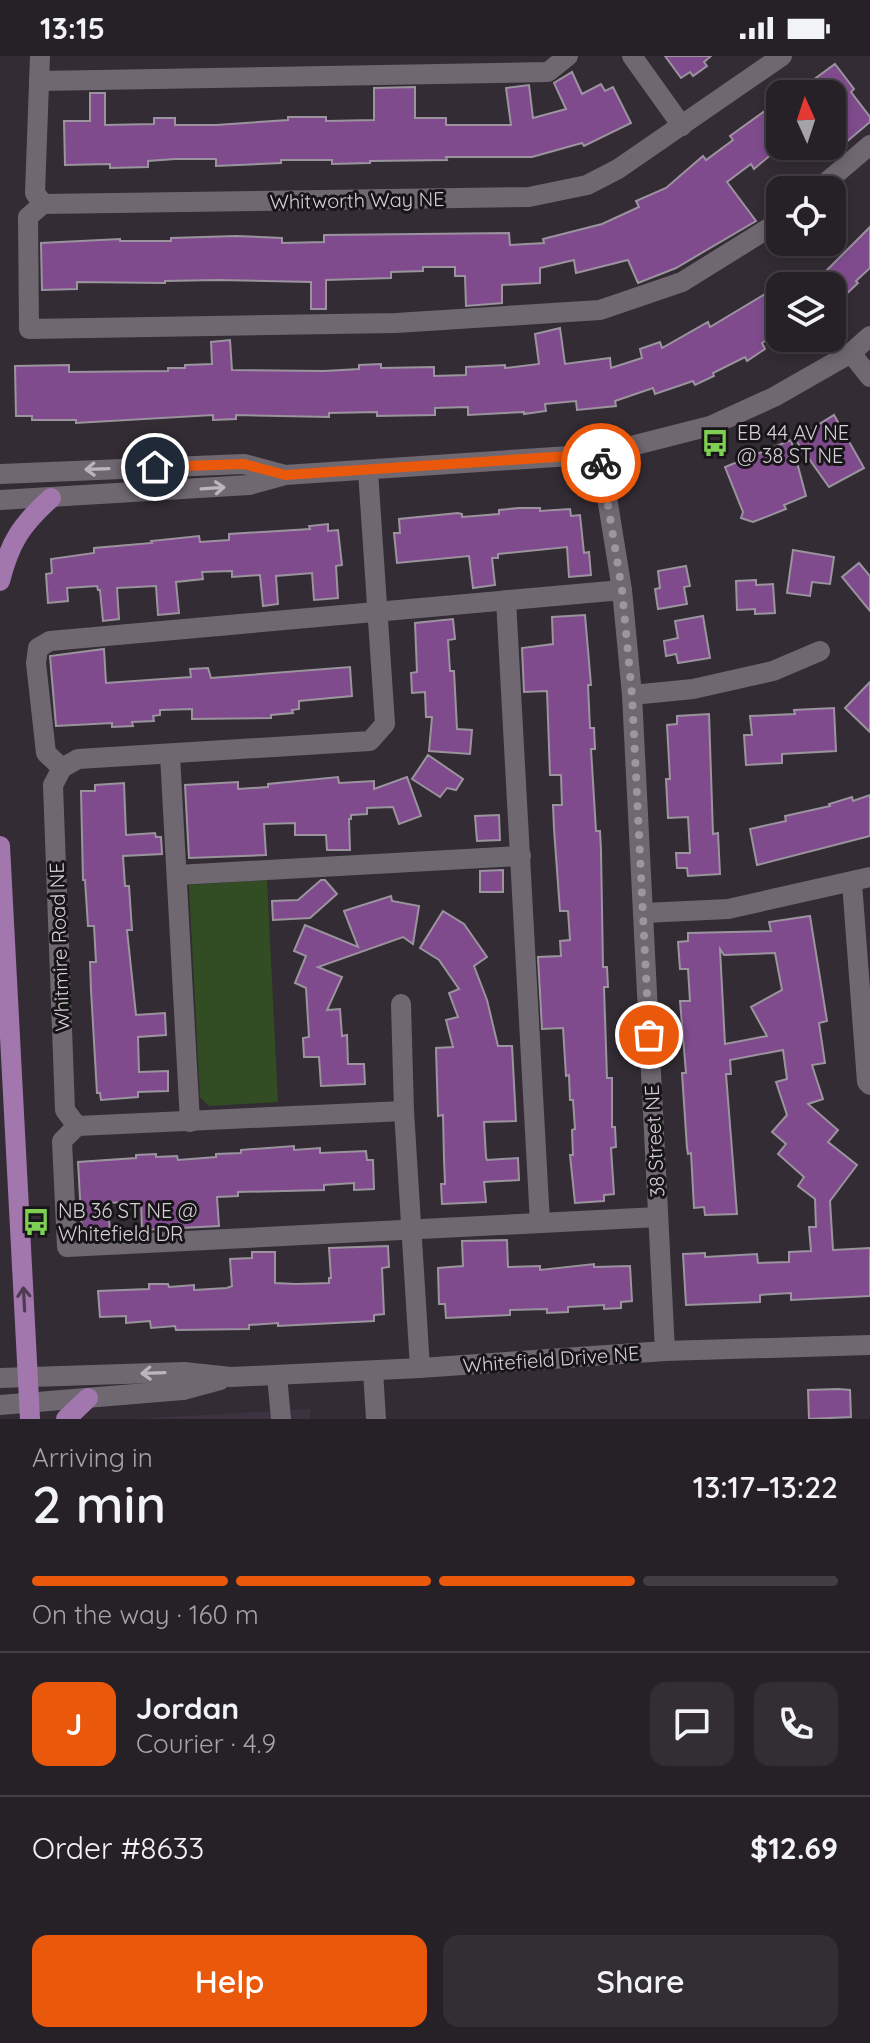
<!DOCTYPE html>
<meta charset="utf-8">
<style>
:root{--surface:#262127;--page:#322e33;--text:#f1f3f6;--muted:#a4a3a7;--line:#423e44;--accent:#ea580c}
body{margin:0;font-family:Quicksand,sans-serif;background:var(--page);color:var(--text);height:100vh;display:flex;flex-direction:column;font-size:30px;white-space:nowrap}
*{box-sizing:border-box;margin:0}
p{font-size:26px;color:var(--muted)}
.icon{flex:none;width:44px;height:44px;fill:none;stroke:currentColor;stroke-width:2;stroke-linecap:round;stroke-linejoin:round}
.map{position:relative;height:1363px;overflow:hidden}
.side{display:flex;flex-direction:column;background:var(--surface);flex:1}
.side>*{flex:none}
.needle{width:52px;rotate:357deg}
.buttons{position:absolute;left:766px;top:24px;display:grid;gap:16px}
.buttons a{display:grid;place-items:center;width:80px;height:80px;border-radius:16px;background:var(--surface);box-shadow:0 4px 12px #0003,0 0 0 2px var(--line);font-size:40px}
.pin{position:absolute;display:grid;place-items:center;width:68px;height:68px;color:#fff;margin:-34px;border:4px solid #fff;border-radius:50%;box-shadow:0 2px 8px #0007}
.courier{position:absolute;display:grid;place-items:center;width:80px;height:80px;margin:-40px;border:6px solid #ea580c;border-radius:50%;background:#fff;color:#222;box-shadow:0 2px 10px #0007}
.summary em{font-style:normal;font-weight:600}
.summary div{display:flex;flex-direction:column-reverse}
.summary{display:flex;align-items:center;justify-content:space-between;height:136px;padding:0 32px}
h1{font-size:52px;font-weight:600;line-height:60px}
.bar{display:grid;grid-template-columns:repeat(4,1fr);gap:12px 8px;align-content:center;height:96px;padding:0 32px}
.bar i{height:10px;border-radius:6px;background:var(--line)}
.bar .current{background:var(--accent)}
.bar p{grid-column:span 4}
.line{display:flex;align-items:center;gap:20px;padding:0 32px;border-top:2px solid var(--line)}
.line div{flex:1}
.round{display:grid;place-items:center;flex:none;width:84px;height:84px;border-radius:16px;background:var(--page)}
.action{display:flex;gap:16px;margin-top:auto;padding:16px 32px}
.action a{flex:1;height:92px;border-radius:16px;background:var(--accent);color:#fff;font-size:32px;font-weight:600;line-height:92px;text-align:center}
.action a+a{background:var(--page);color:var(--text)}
.status{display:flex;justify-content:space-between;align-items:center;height:56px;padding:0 40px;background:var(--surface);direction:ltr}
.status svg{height:22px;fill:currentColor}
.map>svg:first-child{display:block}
</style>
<div class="status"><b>13:15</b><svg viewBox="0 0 49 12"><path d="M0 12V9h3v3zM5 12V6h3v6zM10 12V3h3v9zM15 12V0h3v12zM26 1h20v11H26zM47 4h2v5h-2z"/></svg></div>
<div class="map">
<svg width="870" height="1363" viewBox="0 0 870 1363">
<rect width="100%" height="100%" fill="#332c34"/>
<polygon fill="#3d3240" points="310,1353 310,1363 132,1363"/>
<polygon fill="#324d24" points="267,824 278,1046 209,1050 200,1041 189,829"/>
<g fill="#7f4b8d" stroke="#9b939e" stroke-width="2" fill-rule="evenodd">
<polygon points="665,0 711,0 704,6 707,10 693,20 690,16 681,22"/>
<polygon points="835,8 854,33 851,36 870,61 870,66 832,98 832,71 846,61 844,56 832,38 794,38"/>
<polygon points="572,16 582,38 601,28 605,35 613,31 631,67 584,90 582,87 532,101 446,101 447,104 370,105 370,107 332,108 332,104 281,104 281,107 216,110 216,103 175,103 148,105 148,111 110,112 110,108 65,109 64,65 90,65 90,37 105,37 105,69 154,68 154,62 175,62 175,69 216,69 288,64 288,61 326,61 326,65 374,64 374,32 415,31 415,62 446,62 446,69 511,69 506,32 529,29 533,62 566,53 554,27"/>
<polygon points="780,44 780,91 754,113 751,108 727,126 756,165 676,212 638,227 628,204 576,217 574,204 540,212 540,227 502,229 502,247 466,250 465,220 455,220 455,211 423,211 423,215 391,216 391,222 326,224 326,253 311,253 311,226 218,224 165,225 165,227 77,226 77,233 42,234 41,187 120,183 120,185 171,185 171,182 236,180 282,182 282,187 324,186 324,179 509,177 510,189 544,187 543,183 602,168 639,151 636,145 666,132 703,100 706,104 733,84 730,80"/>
<polygon points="870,171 870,212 856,225 858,227 843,241 832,230 811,230"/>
<polygon points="780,229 780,276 762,287 765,293 747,305 745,301 713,317 714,320 695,329 693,325 655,338 653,332 615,345 616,350 577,354 576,345 545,348 546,355 524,358 524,356 468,359 468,351 435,352 435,359 377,360 377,356 329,357 329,361 236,359 236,363 213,364 213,359 76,367 76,364 32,364 32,360 16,360 15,310 69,309 69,316 168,315 168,312 185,312 185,309 212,308 211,286 230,284 232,314 324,315 359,313 359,309 381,308 381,312 434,311 434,320 466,319 466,311 505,309 505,312 539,308 535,278 560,272 565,308 610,302 611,312 642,302 640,293 660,286 662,292 708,266 710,271"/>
<polygon points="834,359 864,412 829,431 795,383"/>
<polygon points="791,384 806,440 784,449 786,453 753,466 741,462 743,456 725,411"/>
<polygon points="519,452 540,452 540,455 570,453 571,460 580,459 584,497 589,496 591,519 569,521 567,491 498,498 498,502 492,502 495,529 473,532 469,500 397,507 394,477 400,477 399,463 458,457 462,458 462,461 499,458 499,454"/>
<polygon points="328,468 328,475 338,474 342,509 336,510 338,542 314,544 312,517 276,520 278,548 263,550 260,519 232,521 232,515 202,516 203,523 176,526 179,557 158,559 156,530 117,532 119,563 103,565 100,534 98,534 97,530 67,532 68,545 48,547 46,518 52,517 51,503 94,497 94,492 152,487 151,485 199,480 200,486 229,484 229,478 310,473 309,470"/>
<polygon points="793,494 834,501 830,528 812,526 810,540 787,537"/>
<polygon points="859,507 870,520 870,555 842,521"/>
<polygon points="686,510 690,530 684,531 687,548 658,553 655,533 660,532 658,515"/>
<polygon points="756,524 756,529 773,528 775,557 755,558 755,553 737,554 736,525"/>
<polygon points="585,559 591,629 588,629 590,672 594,672 595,693 591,693 596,775 600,775 601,795 603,911 607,911 608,931 604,931 607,1022 612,1022 612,1071 615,1071 616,1091 611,1092 614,1138 604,1139 604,1145 575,1147 570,1099 573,1099 572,1074 575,1073 573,1044 570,1044 569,1019 566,1020 563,972 542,973 538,901 561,900 560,885 570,884 568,855 560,855 554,773 553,749 562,749 561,719 550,719 547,635 524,636 522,592 553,588 552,561"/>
<polygon points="703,560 710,602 678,607 676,598 666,600 664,585 678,582 675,565"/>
<polygon points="453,563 455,583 448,584 450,615 454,615 457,673 472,674 470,698 429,695 432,661 426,661 425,636 412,637 411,617 417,616 415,567"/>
<polygon points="104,593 106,627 191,621 190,613 208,612 211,622 350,611 352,640 299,645 299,653 292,654 293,657 271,659 271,662 192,663 192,653 160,654 160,659 153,660 154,665 132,666 133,670 112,671 112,667 56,670 50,600"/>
<polygon points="870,626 870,676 845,652"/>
<polygon points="834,652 836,695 782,698 782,707 746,709 744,679 752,679 750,660 795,658 794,654"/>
<polygon points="709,658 713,778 718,777 720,818 688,820 687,812 677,812 676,797 690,797 688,761 668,762 666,723 670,723 667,669 677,668 677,660"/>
<polygon points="428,699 463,723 456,734 447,732 440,741 412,723"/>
<polygon points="338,721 339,727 374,725 374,733 407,721 421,760 399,768 393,751 367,752 367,758 351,759 351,763 349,763 350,794 327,794 326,779 295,779 295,767 264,768 266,799 189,802 185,729 238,726 238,733 268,731 268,728"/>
<polygon points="124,727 126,779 155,777 156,781 161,781 162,798 123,800 125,830 129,830 132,874 127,874 136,959 165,957 166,979 138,981 139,1016 168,1015 168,1035 138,1036 138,1041 101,1044 100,1037 97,1037 91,934 90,906 96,906 94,870 88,870 85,824 83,824 81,735 95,735 95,729"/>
<polygon points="870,739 870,780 757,809 750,773 786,765 785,760 830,750 829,748 852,741 853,745"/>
<polygon points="499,759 500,784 477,785 475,760"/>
<polygon points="503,814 503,836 480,836 480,815"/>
<polygon points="321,824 325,824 337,838 310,862 273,864 272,845 298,844"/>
<polygon points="391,840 392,845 419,850 413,888 403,881 318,911 342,921 327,954 340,953 342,980 347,979 348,1008 364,1008 365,1028 321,1030 319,1001 304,1001 303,982 309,981 306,932 295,927 306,900 294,895 305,869 358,891 344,855"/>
<polygon points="443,855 464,868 487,901 474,910 487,944 498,990 512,990 516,1065 484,1066 486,1101 487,1104 518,1102 519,1124 484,1126 486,1146 442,1148 441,1128 445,1128 444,1103 443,1059 438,1060 436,992 453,991 446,964 458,961 449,937 459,933 439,904 420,892"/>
<path d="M810,860L827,965L819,967L825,1007L812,1009L823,1043L808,1048L838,1074L828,1086L857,1109L830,1145L833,1194L870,1192V1240L791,1244V1237L760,1239V1246L686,1249L683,1198L705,1197V1201L757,1198L758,1207L789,1206V1196L811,1195L809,1171H816L815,1143L798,1130L804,1121L778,1098L786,1088L772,1076L787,1059L776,1026L787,1023L783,994L730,1004L731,1018H726L737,1158L705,1159L704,1151L694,1152L691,1097L688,1098L687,1092L682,1017H686L680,945H690L688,913H680L678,886L688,885V877L771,875L769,866ZM720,893L724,899L775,897L782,934L751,951L767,980L725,988Z"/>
<polygon points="294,1090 294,1094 320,1092 320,1097 366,1095 367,1104 373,1104 374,1133 354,1134 354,1127 324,1129 324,1134 238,1136 238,1140 217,1141 219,1170 142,1174 141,1145 108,1147 110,1176 82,1177 78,1106 136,1102 136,1099 156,1098 156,1101 177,1100 178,1104 216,1101 216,1098 241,1097 241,1094"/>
<polygon points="507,1184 508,1211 540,1210 540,1214 594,1208 594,1211 630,1210 632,1245 621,1246 621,1252 604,1253 604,1249 568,1251 568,1256 547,1257 547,1253 510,1254 510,1259 446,1262 445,1248 439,1248 438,1212 463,1210 462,1185"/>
<polygon points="388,1190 389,1211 382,1212 384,1258 374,1259 374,1265 278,1270 278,1267 249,1269 249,1273 176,1274 175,1270 151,1272 150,1265 126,1267 126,1260 100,1261 98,1235 149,1233 149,1228 168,1228 169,1231 194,1229 194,1234 227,1232 232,1230 230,1203 252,1202 252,1196 275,1196 275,1227 296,1228 329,1227 329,1222 331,1222 329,1192"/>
<polygon points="838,1333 850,1334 851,1361 809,1363 808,1334"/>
</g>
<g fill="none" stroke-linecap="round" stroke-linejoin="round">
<g stroke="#6f6871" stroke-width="20">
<polyline points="40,0 35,137 43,148 529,141 587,129 618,113 782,0"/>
<polyline points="632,0 682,70"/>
<polyline points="39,25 548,16 568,0"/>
<polyline points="817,134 870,89"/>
<polyline points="43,148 28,161 29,273 396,267 600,254 682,226 780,165"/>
<polyline points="851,297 870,321"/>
<polyline points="600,398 622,534 632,639 665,1295"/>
<polyline points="368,415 385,668 370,685 78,703 62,712 53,729 65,1054 77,1070 404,1055"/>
<polyline points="0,418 244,408 285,419"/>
<polyline points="0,444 249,429 285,419 600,398 710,370 774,341 851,297 870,280"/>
<polyline points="506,544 540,1167"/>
<polyline points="632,639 693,633 773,615 820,595"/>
<polyline points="170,699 190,1066"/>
<polyline points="62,712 46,697 36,607 38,592 50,585 622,534"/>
<polyline points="177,819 521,800"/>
<polyline points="852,827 867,1026 870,1029"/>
<polyline points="644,857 728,853 870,821"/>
<polyline points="401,948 404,1055 420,1312"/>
<polyline points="77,1070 62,1085 67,1191 658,1161"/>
<polyline points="373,1315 376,1363"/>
<polyline points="277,1320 281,1363"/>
<polyline points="0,1322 184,1316 231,1321 420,1312 665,1295 870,1289"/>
<polyline points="0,1349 183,1334 220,1324"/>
</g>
<g stroke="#a277ad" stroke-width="20">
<path d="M0,525C10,486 21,469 51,442"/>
<polyline points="0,790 30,1363"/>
<polyline points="66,1363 88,1342"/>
</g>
</g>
<defs><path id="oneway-shaft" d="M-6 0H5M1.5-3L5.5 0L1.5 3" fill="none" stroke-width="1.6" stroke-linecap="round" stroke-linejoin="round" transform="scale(2)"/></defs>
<g stroke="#bbb6bc">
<use href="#oneway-shaft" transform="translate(97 413) rotate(178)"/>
<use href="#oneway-shaft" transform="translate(213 432) rotate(-4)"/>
<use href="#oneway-shaft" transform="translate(153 1317) rotate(178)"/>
</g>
<use stroke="#4f3c54" href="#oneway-shaft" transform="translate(24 1243) rotate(-93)"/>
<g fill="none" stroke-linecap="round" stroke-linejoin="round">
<polyline stroke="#9c979d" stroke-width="8" stroke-dasharray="0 14.4" points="601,407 622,534 632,639 649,979"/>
<polyline stroke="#ea580c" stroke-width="10" points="155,411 244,408 285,419 600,398 601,407"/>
</g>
<defs>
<g id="bus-bare" transform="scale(2.16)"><path d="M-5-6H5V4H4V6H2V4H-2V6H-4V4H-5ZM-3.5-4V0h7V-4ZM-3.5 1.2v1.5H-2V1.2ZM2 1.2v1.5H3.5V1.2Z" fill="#7fd052" stroke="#181519" stroke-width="2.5" paint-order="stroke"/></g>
</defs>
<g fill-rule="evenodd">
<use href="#bus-bare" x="715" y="387"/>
<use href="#bus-bare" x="36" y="1166"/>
</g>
<g text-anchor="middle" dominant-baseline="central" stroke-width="6" stroke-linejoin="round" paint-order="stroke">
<g font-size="20" fill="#d4d0d5" stroke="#181519">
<text transform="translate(357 144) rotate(-1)">Whitworth Way NE</text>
<text transform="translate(59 891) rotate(-92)">Whitmire Road NE</text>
<text transform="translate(654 1085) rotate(-93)">38 Street NE</text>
<text transform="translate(551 1303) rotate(-4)">Whitefield Drive NE</text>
</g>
<g font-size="20" fill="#d4d0d5" stroke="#181519" text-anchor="start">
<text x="737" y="376">EB 44 AV NE<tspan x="737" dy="23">@ 38 ST NE</tspan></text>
<text x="58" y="1154">NB 36 ST NE @<tspan x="58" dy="23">Whitefield DR</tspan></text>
</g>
</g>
</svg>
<div class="buttons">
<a><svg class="needle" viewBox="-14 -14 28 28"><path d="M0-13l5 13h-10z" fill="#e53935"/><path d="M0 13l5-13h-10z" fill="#a4a3a7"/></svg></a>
<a><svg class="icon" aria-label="locate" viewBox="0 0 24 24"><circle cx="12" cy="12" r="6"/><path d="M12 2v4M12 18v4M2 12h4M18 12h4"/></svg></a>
<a><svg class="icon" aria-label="layers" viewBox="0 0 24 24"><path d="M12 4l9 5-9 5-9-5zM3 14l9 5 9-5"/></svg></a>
</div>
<div class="pin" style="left:649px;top:979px;background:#ea580c"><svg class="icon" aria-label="bag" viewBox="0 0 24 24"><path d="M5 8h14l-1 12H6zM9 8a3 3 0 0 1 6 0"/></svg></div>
<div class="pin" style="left:155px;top:411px;background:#1f2937"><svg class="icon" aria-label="home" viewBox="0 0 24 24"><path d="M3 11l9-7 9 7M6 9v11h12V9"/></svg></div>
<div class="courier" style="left:601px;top:407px"><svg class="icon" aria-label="bike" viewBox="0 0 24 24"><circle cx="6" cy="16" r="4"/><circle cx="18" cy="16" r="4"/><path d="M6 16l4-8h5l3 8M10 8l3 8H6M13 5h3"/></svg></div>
</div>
<section class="side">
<div class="summary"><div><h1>2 min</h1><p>Arriving in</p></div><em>13:17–13:22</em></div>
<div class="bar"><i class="current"></i><i class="current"></i><i class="current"></i><i></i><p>On the way · 160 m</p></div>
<div class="line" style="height:144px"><b class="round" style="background:var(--accent);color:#fff">J</b><div><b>Jordan</b><p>Courier · 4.9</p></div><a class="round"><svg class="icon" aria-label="chat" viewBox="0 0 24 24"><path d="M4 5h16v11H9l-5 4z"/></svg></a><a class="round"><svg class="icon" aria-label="phone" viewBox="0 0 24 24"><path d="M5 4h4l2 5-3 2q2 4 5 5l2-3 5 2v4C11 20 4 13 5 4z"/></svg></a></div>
<div class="line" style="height:104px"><div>Order #8633</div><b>$12.69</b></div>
<div class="action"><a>Help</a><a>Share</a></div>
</section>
